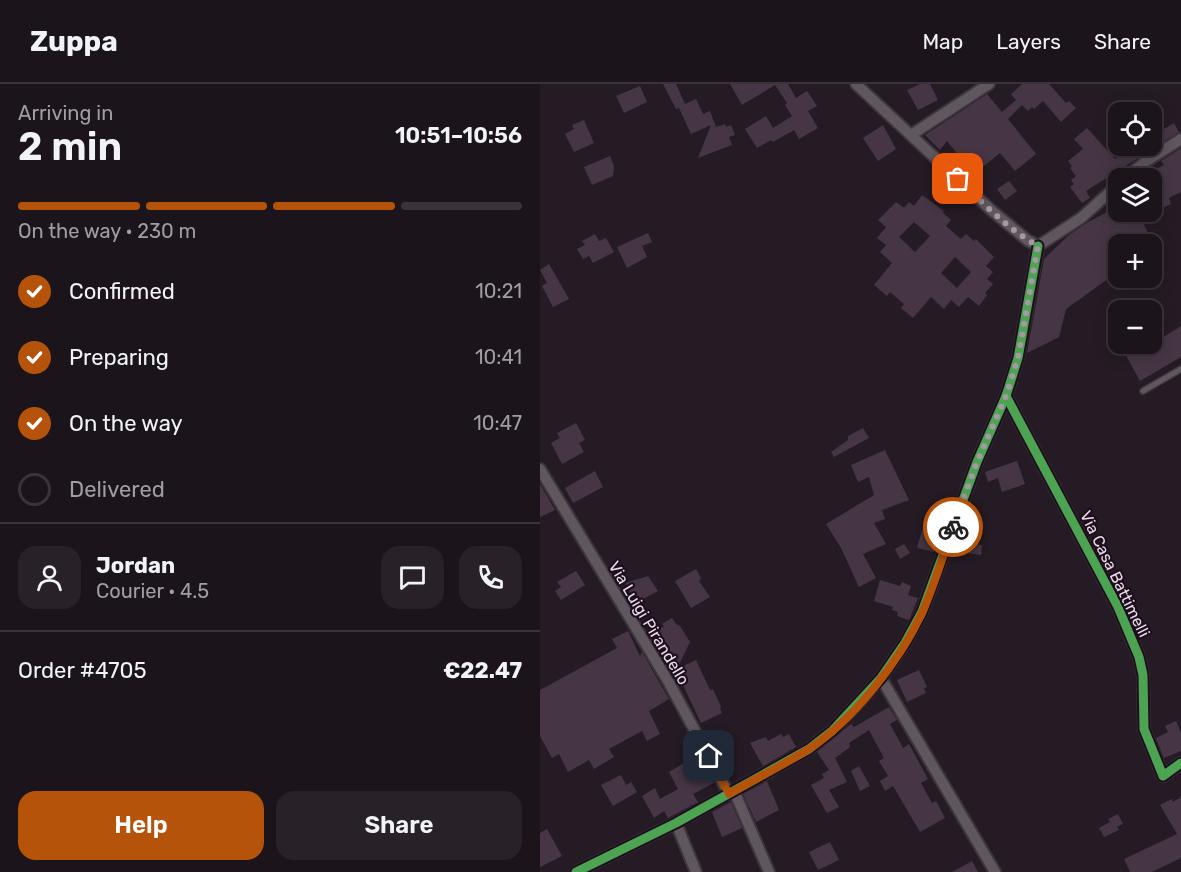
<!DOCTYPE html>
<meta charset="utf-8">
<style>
:root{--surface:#1c141b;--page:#292128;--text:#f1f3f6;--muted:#a09ea3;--line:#3a333a;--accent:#b45309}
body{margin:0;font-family:Rubik,sans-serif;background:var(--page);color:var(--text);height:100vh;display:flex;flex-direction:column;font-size:22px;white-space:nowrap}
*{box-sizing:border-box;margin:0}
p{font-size:20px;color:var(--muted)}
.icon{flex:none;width:33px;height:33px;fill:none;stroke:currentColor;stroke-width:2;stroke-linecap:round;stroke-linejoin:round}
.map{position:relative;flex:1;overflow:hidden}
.side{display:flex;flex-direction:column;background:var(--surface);width:540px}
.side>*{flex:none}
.buttons{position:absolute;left:568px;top:18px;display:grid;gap:12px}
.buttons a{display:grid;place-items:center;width:54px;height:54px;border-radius:12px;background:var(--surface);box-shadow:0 3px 15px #0003,0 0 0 2px var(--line);font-size:30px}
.pin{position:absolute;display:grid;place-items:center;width:51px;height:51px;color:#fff;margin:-26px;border-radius:12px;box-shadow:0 3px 9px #0006}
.courier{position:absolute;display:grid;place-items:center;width:60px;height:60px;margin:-30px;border:4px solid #b45309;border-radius:50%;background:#fff;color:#222;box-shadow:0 2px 8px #0007}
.headline em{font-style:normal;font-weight:600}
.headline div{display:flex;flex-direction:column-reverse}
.headline{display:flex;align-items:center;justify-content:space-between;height:102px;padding:0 18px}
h1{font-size:39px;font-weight:600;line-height:45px}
.bar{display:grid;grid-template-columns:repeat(4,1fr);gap:9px 6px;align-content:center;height:72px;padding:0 18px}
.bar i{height:8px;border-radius:4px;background:var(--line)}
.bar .on{background:var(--accent)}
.bar p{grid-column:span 4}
.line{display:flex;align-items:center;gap:15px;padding:0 18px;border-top:2px solid var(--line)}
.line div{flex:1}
.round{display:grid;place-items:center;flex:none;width:63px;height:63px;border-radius:18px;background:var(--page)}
ol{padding:0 18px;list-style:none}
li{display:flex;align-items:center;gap:18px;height:66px}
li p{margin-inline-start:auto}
li .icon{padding:6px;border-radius:50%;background:var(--accent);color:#fff;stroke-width:4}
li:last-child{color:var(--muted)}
li i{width:33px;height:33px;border:3px solid var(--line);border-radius:50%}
.button{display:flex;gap:12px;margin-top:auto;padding:12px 18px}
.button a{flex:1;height:69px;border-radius:18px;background:var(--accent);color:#fff;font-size:24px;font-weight:600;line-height:69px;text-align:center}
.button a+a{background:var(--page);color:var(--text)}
header{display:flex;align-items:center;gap:36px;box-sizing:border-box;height:84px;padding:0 30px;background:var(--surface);border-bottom:2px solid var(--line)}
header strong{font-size:28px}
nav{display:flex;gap:33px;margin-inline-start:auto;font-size:21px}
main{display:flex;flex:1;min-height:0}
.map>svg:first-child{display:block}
</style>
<header>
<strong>Zuppa</strong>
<nav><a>Map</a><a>Layers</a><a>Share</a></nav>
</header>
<main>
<section class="side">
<div class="headline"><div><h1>2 min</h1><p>Arriving in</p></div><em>10:51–10:56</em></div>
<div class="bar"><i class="on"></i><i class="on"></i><i class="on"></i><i></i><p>On the way · 230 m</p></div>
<ol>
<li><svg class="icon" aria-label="check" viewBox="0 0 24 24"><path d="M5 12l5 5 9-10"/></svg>Confirmed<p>10:21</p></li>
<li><svg class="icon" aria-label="check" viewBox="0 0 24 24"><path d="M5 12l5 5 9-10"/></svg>Preparing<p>10:41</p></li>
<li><svg class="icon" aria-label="check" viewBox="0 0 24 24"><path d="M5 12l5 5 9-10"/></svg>On the way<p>10:47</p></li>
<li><i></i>Delivered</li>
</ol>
<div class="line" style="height:108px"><a class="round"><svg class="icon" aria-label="person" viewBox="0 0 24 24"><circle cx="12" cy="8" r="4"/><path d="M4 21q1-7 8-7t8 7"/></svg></a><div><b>Jordan</b><p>Courier · 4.5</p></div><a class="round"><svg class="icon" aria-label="chat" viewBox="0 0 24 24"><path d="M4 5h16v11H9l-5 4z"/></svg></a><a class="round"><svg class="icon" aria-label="phone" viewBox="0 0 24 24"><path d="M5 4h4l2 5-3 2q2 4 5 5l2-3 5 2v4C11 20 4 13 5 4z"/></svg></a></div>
<div class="line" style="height:78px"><div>Order #4705</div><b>€22.47</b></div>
<div class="button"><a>Help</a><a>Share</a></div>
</section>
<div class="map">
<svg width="641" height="788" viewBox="0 0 641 788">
<rect width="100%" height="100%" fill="#251b24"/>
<g fill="#463645" fill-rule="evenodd">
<polygon points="123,0 136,0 145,20 156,15 163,30 170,27 176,43 185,40 186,43 191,41 195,51 189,53 192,61 158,74 171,41 151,50 139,24 136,25"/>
<polygon points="190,0 248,0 256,14 267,7 277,22 268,27 278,44 259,55 254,46 233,58 231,56 217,64 205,45 226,32 233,44 252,32 245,21 247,19 235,1 202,21"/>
<polygon points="380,0 390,0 398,16 378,26 367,6"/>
<polygon points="482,0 509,0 526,19 529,17 536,24 521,38 503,17 494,25 492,23 488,27 482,21 468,35 496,70 475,87 460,69 434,90 407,57 400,66 385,51 447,10 462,28 476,16 471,10"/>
<polygon points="100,2 107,18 84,29 76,12"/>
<polygon points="44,36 54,59 34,68 25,50 34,45 32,41"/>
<polygon points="634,39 639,48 546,107 550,114 542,119 530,103 534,100 531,96 536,92 530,84 532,82 528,77 543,65 534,55 547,44 575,75 597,62 613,62 612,52"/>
<polygon points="343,41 356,65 338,77 323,54"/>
<polygon points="641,64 641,108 629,114 631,120 601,135 610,153 593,160 579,160 579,166 570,170 579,184 579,187 526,225 519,253 487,269 504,175 529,151 548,138 579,122 579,128 612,128 612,94 597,94 624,81 621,77"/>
<polygon points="70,72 74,82 73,92 52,101 44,83"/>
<polygon points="469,97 477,107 465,116 457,105"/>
<path d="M382,111L404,127L403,129L411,136L406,142L421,155L426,150L434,157L436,155L454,173L446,182L453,188L447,195L453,200L445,209L447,211L439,222L428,213L419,223L411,216L404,225L391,213L373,234L361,224L364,220L350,208L347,212L334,201L352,179L340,168L346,161L337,154L346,143L338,136L356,118L364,124L369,118L374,122ZM374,138L390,152L375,168L359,153ZM415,173L431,188L417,204L401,189Z"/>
<polygon points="108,149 112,158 102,162 107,173 87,184 77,163"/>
<polygon points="55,150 59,157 66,154 74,168 53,179 49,172 43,175 37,165 45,161 42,157"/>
<polygon points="9,180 29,215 13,223 2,202 7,199 0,186"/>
<polygon points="641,242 641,273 600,297 584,268 577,272 570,260 612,260"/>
<polygon points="36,339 45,356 39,359 44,368 22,380 11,359 20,354 17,349"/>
<polygon points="323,344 329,354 294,373 291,368 308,356 308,352"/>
<polygon points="345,366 369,416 342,426 345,435 334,439 346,460 323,470 336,494 319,503 301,464 286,440 334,411 329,393 318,398 311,381"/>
<polygon points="477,377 485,400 462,408 458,394 448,398 445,388"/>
<polygon points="55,387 63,403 33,419 25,404"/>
<polygon points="0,400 15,426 0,433"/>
<polygon points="384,439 400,444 394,468 377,464"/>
<polygon points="416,458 442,461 441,471 413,467"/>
<polygon points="364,460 370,469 360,475 355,465"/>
<polygon points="156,485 161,494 159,497 170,513 151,524 135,497"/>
<polygon points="36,487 45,501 21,516 15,507 21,503 17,498"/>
<polygon points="108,492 118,507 96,519 85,499"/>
<polygon points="340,496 360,502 362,498 371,502 368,511 378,514 369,536 357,532 358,528 352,526 353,523 334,517"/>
<polygon points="132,534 136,540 140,542 150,558 137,585 156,576 170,606 173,605 181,623 180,624 182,629 161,639 130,574 128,575 122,564 117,564 110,553 113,549 124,542 122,540"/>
<polygon points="88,547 100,572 102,568 129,615 109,627 120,650 107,657 102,647 69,665 74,673 54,685 49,676 28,688 19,670 12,674 0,652 0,606 77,564 72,555"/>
<polygon points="379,586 387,603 384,604 386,609 367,618 357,596"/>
<polygon points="349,623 357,636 350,640 363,664 369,660 388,695 381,699 392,719 396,717 405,734 380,748 353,702 345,707 340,697 348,692 339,677 344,674 329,646 309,659 310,663 295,674 307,698 289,706 299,723 287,729 271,701 284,694 282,690 289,686 277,668 311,640 314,643"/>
<polygon points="636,637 641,649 641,667 624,674 616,654 628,648 625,642"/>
<polygon points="241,650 243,653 249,650 256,663 223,682 210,659 226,653 228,657"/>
<polygon points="159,670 174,699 153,710 158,718 128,734 124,727 114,734 102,712 115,704 120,715 138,705 129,688"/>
<polygon points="319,682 330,702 320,707 311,687"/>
<polygon points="81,691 86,701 91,698 97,708 73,722 61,701"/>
<polygon points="227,697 239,726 216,738 203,710"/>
<polygon points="641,713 641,774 612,788 590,788 584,775 637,750 620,721 632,715 633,718"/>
<polygon points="191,718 202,744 182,753 172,728"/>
<polygon points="578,730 583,740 577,743 579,746 564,753 559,744 570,738 568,735"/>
<polygon points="7,745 22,772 0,783 0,749"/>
<polygon points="290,758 299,776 278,786 269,768"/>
<polygon points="432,777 438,788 412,788"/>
</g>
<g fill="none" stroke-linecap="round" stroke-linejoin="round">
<g stroke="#3d363d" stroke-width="8">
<polyline id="lane" points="603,307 641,285"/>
</g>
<g stroke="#3d363d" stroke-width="14">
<g id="street">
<polyline points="316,0 450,125 487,156 498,162"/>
<polyline points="371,51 449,0"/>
<polyline points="585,94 605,78 641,55"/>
<polyline points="498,162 541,134 579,100"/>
<polyline points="466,312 578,523 599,573 603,591 604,645 623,692 641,679"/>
<polyline points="0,385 128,597 189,710"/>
<polyline points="341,594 455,788"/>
<polyline points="194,707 229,788"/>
<polyline points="136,739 156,788"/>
<polyline points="36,788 136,739 269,665 292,647 341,594 365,559 382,528 437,378 466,312 478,274 498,162"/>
</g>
</g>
<use href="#lane" stroke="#5f565e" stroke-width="5"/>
<use href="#street" stroke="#5f565e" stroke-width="10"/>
<g stroke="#1f0e1e" stroke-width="13">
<g id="cycleway">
<polyline points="466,312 578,523 599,573 603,591 604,645 623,692 641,679"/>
<polyline points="36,788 136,739 269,665 292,647 341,594 365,559 382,528 437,378 466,312 478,274 498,162"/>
</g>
</g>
<use href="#cycleway" stroke="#4ca352" stroke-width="9"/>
</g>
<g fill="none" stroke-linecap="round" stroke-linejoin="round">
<path stroke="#a499a3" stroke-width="6" stroke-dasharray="0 10.8" d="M413,443L437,378L466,312L478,274L498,162C468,145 443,119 418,95"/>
<path stroke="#b45309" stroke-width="8" d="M169,672L189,710C215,695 243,681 269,665C314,635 359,578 382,529C394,502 403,472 413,443"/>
</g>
<g text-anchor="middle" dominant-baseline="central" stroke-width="4.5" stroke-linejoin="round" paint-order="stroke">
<g font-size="16" fill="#e9dde8" stroke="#1f0e1e">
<text transform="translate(575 490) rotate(64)">Via Casa Battimelli</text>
<text transform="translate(109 539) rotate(59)">Via Luigi Pirandello</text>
</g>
</g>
</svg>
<div class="buttons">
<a><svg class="icon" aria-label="locate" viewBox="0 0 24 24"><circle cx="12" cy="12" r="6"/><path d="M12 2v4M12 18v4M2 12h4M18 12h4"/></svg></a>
<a><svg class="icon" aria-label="layers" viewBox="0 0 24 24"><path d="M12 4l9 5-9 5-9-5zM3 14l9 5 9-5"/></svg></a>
<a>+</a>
<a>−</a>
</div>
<div class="pin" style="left:418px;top:95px;background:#ea580c"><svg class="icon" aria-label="bag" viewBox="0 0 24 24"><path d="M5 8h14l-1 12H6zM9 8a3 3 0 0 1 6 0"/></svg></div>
<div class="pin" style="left:169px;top:672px;background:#1f2937"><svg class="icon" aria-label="home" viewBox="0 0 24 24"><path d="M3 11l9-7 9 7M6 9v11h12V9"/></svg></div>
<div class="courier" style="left:413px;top:443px"><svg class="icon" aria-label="bike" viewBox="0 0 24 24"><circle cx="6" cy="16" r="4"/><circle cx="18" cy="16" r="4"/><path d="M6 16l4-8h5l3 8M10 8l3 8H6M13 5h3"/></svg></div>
</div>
</main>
